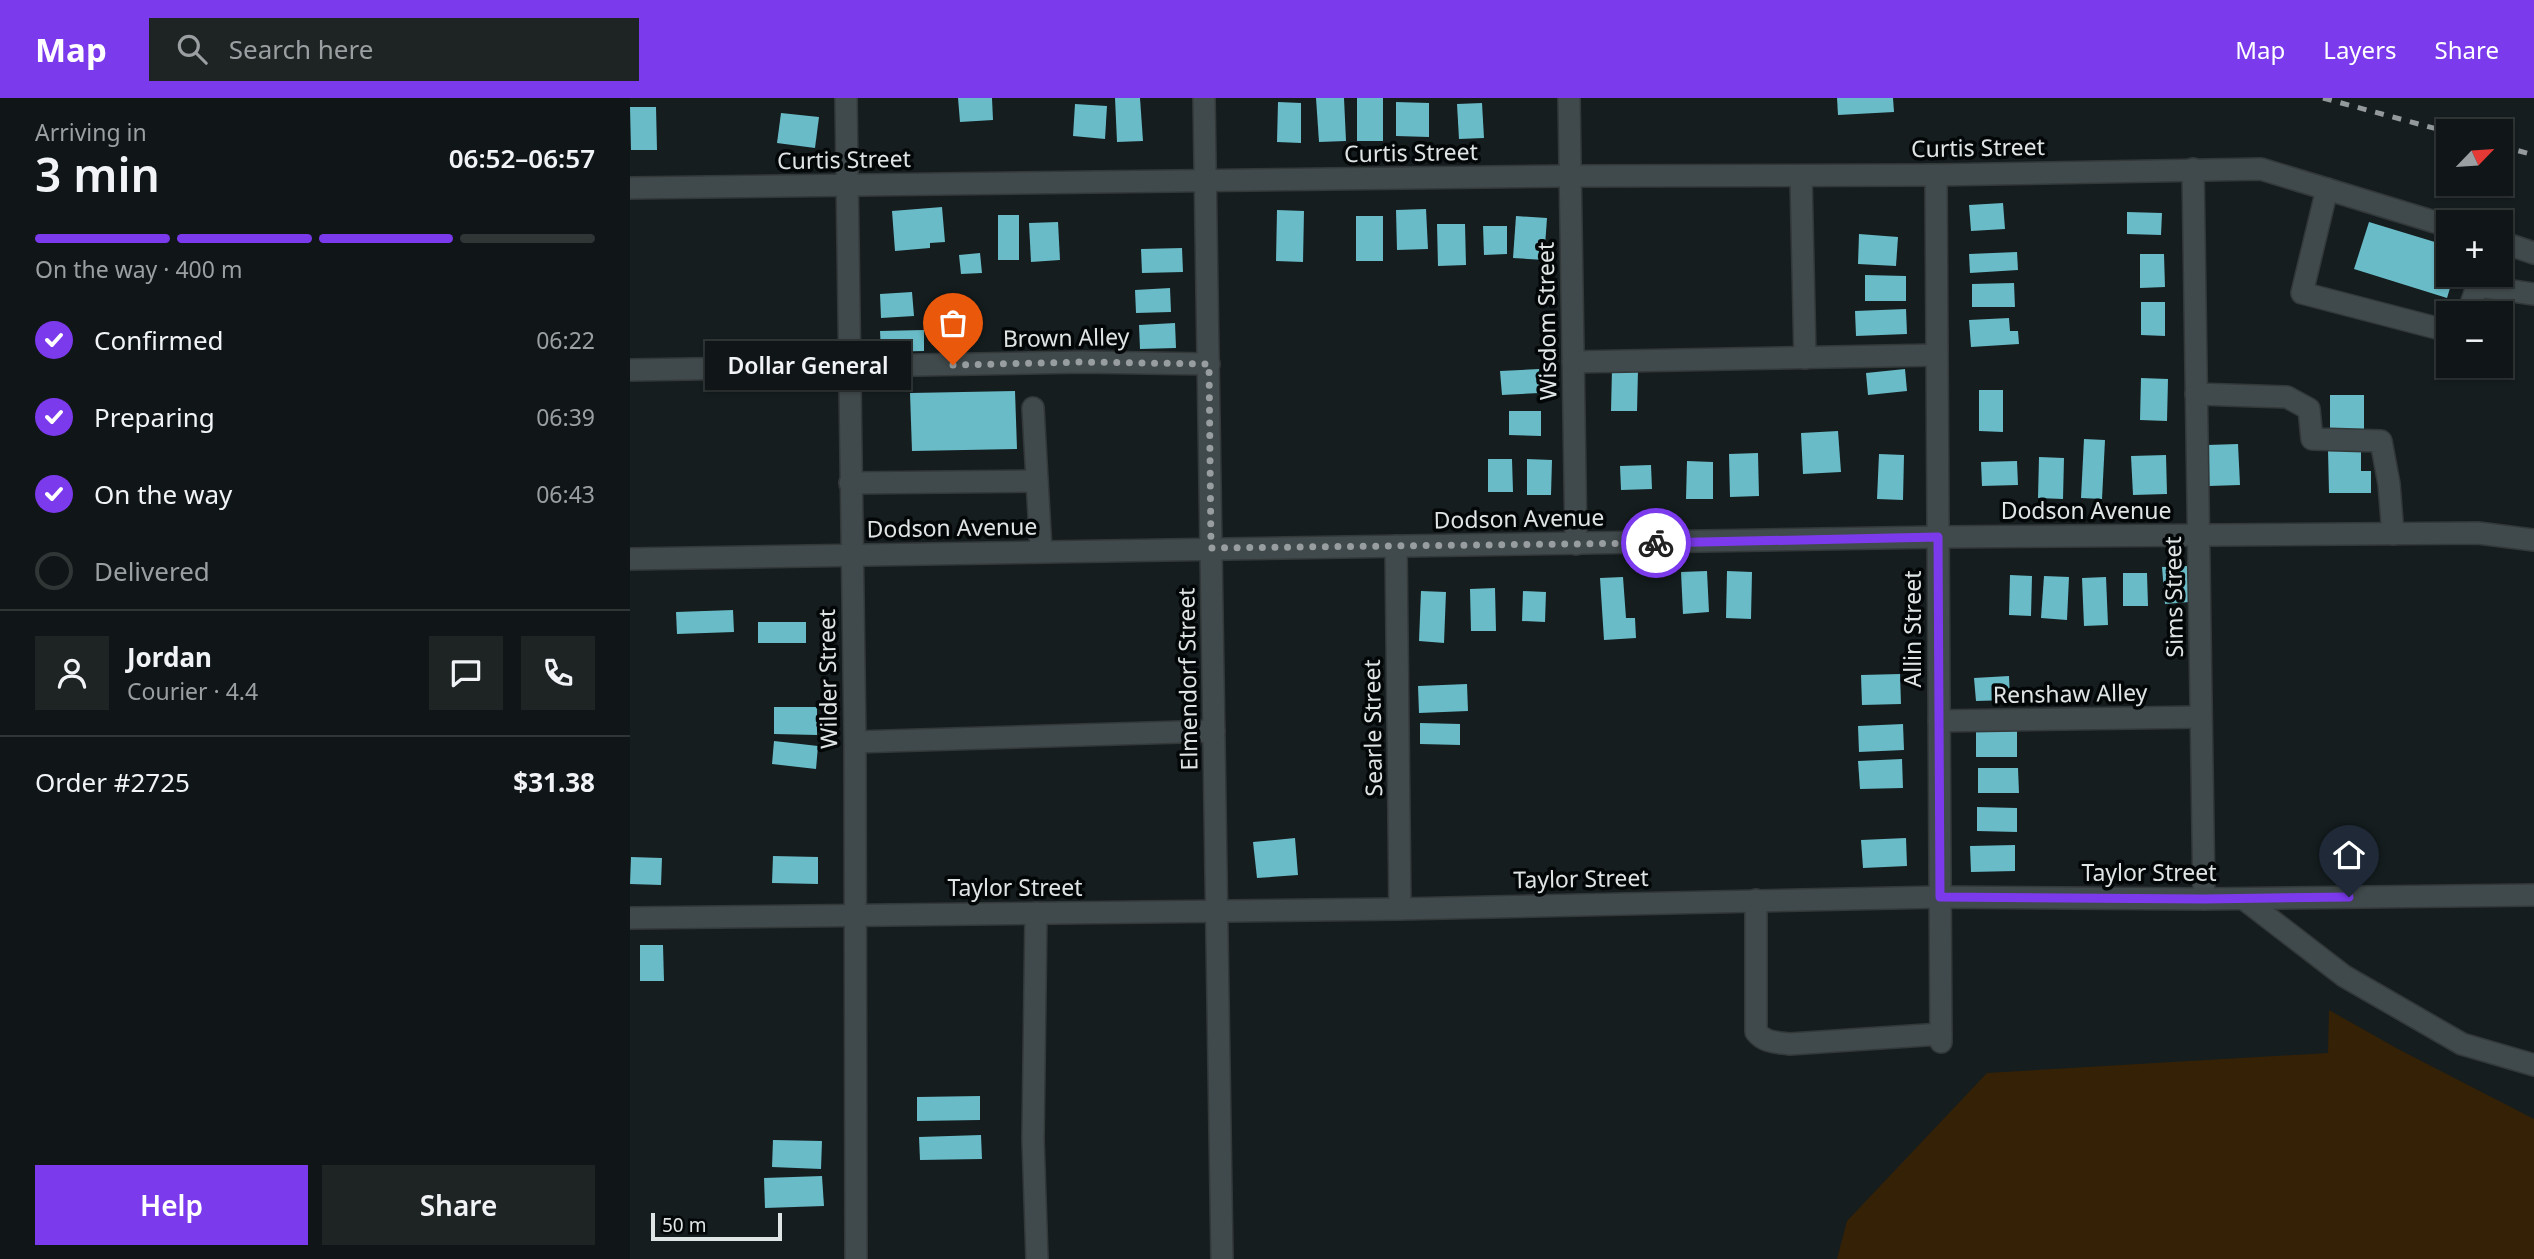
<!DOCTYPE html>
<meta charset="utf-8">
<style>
:root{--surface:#101617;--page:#1e2324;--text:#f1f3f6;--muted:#9c9fa1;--line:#303536;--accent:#7c3aed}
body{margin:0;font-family:"Noto Sans",sans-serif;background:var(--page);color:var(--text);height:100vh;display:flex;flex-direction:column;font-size:26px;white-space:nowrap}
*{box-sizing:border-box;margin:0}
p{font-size:23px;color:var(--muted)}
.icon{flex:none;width:38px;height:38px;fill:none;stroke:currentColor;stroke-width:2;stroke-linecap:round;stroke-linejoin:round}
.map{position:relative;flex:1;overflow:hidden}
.details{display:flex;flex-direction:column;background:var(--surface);width:630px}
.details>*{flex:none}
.needle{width:46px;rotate:65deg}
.tools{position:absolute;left:1806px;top:21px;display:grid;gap:14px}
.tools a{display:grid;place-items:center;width:77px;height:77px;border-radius:0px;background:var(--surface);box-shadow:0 2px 5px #0004,0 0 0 2px var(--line);font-size:35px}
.scale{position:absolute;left:21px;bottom:18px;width:131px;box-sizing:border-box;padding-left:7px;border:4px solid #dfe4e5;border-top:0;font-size:19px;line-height:24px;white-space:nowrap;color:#dfe4e5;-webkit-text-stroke:5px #040708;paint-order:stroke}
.pin{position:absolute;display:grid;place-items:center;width:60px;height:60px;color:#fff;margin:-72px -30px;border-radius:50% 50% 50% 0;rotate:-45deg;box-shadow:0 0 7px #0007}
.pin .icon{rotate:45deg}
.courier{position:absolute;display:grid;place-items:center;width:70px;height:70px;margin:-35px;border:5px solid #7c3aed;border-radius:50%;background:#fff;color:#222;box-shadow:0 2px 9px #0007}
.bubble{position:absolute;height:49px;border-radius:0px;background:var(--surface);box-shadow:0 2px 5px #0004,0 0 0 2px var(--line);font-size:23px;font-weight:600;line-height:49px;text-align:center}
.headline em{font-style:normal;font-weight:600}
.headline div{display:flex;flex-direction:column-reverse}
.headline{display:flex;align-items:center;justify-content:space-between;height:119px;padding:0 35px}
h1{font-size:46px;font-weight:600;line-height:52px}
.bar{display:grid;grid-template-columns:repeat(4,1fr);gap:10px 7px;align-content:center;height:84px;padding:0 35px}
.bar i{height:9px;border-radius:5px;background:var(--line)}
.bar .current{background:var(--accent)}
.bar p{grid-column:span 4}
.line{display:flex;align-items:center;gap:18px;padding:0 35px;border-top:2px solid var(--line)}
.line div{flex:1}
.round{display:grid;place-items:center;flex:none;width:74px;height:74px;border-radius:0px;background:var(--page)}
ol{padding:0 35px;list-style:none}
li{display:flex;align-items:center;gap:21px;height:77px}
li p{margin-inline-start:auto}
li .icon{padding:7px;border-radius:50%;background:var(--accent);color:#fff;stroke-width:4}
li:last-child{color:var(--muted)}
li i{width:38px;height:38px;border:4px solid var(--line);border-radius:50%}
.action{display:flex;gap:14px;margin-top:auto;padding:14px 35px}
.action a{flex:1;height:80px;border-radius:0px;background:var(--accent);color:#fff;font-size:28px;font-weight:600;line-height:80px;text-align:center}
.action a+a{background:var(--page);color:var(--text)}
header{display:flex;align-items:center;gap:42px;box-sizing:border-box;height:98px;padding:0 35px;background:var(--accent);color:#fff}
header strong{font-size:33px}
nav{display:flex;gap:38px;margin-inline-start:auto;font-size:24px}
.search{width:490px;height:63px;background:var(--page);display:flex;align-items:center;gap:18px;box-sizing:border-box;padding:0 24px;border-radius:0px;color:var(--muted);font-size:26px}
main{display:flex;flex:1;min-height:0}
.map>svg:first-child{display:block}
</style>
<header>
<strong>Map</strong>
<div class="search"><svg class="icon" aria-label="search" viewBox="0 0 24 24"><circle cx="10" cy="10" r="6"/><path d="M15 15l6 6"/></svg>Search here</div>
<nav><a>Map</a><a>Layers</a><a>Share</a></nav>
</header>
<main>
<section class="details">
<div class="headline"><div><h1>3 min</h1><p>Arriving in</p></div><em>06:52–06:57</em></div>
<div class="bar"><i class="current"></i><i class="current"></i><i class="current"></i><i></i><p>On the way · 400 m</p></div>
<ol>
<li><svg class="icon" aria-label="check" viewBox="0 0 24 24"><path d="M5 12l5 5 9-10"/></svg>Confirmed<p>06:22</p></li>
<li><svg class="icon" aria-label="check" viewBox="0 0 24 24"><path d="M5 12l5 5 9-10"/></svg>Preparing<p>06:39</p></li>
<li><svg class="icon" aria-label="check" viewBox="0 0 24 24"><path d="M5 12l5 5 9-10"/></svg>On the way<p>06:43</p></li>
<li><i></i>Delivered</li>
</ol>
<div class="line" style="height:126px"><a class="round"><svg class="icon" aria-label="person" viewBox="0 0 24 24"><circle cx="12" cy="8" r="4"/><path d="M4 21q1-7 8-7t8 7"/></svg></a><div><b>Jordan</b><p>Courier · 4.4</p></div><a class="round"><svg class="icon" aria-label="chat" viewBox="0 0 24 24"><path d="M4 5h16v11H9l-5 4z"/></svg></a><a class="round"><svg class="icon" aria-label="phone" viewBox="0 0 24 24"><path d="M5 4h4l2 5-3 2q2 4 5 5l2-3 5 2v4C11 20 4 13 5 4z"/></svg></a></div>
<div class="line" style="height:91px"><div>Order #2725</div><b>$31.38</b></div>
<div class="action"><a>Help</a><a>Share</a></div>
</section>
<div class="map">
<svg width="1904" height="1161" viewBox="0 0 1904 1161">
<rect width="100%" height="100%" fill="#151d1f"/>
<polygon fill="#352106" points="1699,912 1768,951 1904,1021 1904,1161 1207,1161 1217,1123 1357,975 1698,955"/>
<g fill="#68bbc7">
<polygon points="328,0 362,0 363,22 330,24"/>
<polygon points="485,0 510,0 513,43 487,44"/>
<polygon points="686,0 714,0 716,43 689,44"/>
<rect x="727" y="0" width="26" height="43"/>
<polygon points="1207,0 1263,0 1264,14 1208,17"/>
<polygon points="648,4 671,5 671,45 647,44"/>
<polygon points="766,4 799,5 799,39 766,38"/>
<polygon points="852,5 854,40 829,41 827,6"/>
<polygon points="445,6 477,8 475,41 443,38"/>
<polygon points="0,9 26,9 27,52 1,52"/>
<polygon points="151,15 189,19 185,50 147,45"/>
<polygon points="1373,105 1375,131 1341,133 1339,107"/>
<polygon points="312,109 315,144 300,145 300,150 265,153 262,113"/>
<polygon points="796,111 798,151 767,152 766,112"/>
<polygon points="647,112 674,113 673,164 646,163"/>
<polygon points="1497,114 1532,115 1531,137 1497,136"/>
<rect x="368" y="117" width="21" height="45"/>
<rect x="726" y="118" width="27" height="45"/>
<polygon points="886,118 917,120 914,162 883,160"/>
<polygon points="428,124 430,162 401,164 399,125"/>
<polygon points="1739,124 1818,148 1818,177 1824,177 1817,200 1724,171"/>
<polygon points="807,126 835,126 836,167 808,168"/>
<polygon points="853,128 877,128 877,156 854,157"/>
<polygon points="1229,136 1268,139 1266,168 1228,166"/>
<polygon points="552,150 553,174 512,175 511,151"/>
<polygon points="1387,154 1388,172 1340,175 1339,156"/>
<polygon points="350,155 352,175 331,176 329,157"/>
<polygon points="1510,156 1534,156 1535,189 1510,190"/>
<polygon points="1235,177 1276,178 1276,203 1235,203"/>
<polygon points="1384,185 1385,209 1342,209 1342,186"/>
<polygon points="540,190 541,214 506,215 505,192"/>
<polygon points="282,194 284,218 251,220 250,196"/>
<polygon points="1511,204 1535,204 1535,238 1511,237"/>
<polygon points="1276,211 1277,236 1226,238 1225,213"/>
<polygon points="1379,220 1380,233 1388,233 1389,246 1341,249 1339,222"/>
<polygon points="545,225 546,250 510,251 509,227"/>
<polygon points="294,232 294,253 251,254 250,233"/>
<polygon points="909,271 910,295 872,297 870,273"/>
<polygon points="982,271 1008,272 1007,313 981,313"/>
<polygon points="1275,271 1277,293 1238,297 1236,275"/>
<polygon points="1511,280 1538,281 1537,323 1510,322"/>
<polygon points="1349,292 1373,292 1373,334 1349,333"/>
<polygon points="385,293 387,351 282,353 280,295"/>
<rect x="1700" y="297" width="34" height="38"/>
<polygon points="879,313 911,313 911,338 879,337"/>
<polygon points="1208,333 1211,374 1173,376 1171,335"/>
<polygon points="1454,341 1475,342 1472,401 1451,400"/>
<polygon points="1608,346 1610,387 1579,388 1577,347"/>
<polygon points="1698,352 1731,352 1731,373 1741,373 1741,395 1699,395"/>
<polygon points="1128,355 1129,398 1100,399 1099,356"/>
<polygon points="1249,356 1274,357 1273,402 1247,401"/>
<polygon points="1536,357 1537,396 1503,397 1501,358"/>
<polygon points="1409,359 1434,360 1433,401 1408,400"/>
<polygon points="858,361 882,361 883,394 858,394"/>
<polygon points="897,361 922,362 921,397 897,397"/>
<polygon points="1057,363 1083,364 1083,401 1056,401"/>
<polygon points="1387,363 1388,387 1352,388 1351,364"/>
<polygon points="1021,367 1022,391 991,392 990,368"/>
<polygon points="1557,468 1559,504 1535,506 1532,469"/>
<polygon points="1077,473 1079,514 1053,516 1051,474"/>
<polygon points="1097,473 1122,474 1121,521 1096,520"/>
<polygon points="1493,475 1517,475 1518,508 1493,508"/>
<polygon points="1380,477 1402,478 1401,518 1379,517"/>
<polygon points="1414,478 1439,479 1437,522 1411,520"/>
<polygon points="993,479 996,520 1005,520 1006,540 974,542 970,480"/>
<polygon points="1476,479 1478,527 1454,528 1452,480"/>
<polygon points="865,490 866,533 841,533 840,491"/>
<polygon points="791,493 816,494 814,545 789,543"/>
<polygon points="893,493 916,494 915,524 892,523"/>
<polygon points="103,512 104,534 47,536 46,514"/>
<rect x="128" y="524" width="48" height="21"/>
<polygon points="1270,576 1271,606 1232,607 1231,577"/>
<polygon points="1379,578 1380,602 1346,603 1344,580"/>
<polygon points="837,586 838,613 789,615 788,588"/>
<polygon points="144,609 187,609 187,637 144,636"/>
<polygon points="790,625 830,626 830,647 790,646"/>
<polygon points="1273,626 1274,652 1229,654 1228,628"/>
<rect x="1346" y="632" width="41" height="27"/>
<polygon points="144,643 188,648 186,671 142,666"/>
<polygon points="1272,661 1273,690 1230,691 1228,663"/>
<polygon points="1348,670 1388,670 1389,695 1348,695"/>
<polygon points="1347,709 1387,710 1387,734 1347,733"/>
<polygon points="665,740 668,777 627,780 623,744"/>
<polygon points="1276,740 1277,768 1233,770 1231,742"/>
<polygon points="1385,747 1385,773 1341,774 1340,748"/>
<polygon points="143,758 188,759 188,786 142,785"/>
<polygon points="1,759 32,760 31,787 0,786"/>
<polygon points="10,847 33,847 34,883 10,883"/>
<polygon points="350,998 350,1022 287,1023 287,999"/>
<polygon points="351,1037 352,1061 290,1062 289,1039"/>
<polygon points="143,1042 192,1043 191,1071 142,1069"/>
<polygon points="192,1078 194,1108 135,1110 134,1080"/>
</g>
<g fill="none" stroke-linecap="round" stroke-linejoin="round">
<g stroke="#333839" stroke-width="24">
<g id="minor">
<polyline points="216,0 225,644 226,1161"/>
<polyline points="574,0 592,1161"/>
<polyline points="939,0 946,446"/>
<polyline points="1563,71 1574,801"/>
<polyline points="1306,77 1311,944"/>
<polyline points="1171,78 1175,260"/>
<polyline points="0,90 940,78 1306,77 1631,71 1818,128"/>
<polyline points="1697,91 1672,195 1818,233"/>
<polyline points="1871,144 1904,155"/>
<polyline points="1848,188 1904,196"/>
<polyline points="1838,215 1851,177"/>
<polyline points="943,264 1307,257"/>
<polyline points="0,272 453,264 579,266"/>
<polyline points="1566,296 1657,299 1679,311 1682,341 1751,343 1759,386 1763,436"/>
<polyline points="403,310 411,453"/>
<polyline points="220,385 407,383"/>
<polyline points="766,448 770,811"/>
<polyline points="0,461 1308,439 1848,435 1904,442"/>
<polyline points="1309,623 1571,619"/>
<polyline points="225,644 584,633"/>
<polyline points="1614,801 1714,878 1832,946 1904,967"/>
<path d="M1126,802V934C1135,945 1146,944 1160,946L1311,936"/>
<polyline points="406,815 403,1041 407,1161"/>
<polyline points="0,820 770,811 1310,799 1574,801 1904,797"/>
</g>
</g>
<use href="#minor" stroke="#40494b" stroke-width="21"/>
<g stroke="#949a9b" stroke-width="5" stroke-dasharray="9 9" stroke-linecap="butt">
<polyline points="1693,0 1818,34"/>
<polyline points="1871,48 1904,57"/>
</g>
</g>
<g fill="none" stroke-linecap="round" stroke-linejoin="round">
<polyline stroke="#989ea0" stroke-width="7" stroke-dasharray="0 12.6" points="323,267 453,264 579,266 581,450 1026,445"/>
<polyline stroke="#7c3aed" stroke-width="9" points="1026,445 1308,439 1310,799 1574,801 1719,799"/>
</g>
<g text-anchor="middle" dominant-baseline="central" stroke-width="7" stroke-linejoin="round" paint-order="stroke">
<g font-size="23" fill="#dfe4e5" stroke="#040708">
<text transform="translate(1348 49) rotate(-1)">Curtis Street</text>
<text transform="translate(781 54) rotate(-1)">Curtis Street</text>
<text transform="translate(214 61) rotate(-1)">Curtis Street</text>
<text transform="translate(916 223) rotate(-91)">Wisdom Street</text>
<text transform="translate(436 239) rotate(-1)">Brown Alley</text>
<text x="1456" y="412">Dodson Avenue</text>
<text transform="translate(889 420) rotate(-1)">Dodson Avenue</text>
<text transform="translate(322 429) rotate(-1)">Dodson Avenue</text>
<text transform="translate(1543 499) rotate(-91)">Sims Street</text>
<text transform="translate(1282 531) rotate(-90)">Allin Street</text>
<text transform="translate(197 581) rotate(-91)">Wilder Street</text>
<text transform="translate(557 581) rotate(-91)">Elmendorf Street</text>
<text transform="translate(1440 595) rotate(-1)">Renshaw Alley</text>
<text transform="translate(742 630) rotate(-91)">Searle Street</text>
<text x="1519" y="774">Taylor Street</text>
<text transform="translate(951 780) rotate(-1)">Taylor Street</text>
<text x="385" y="789">Taylor Street</text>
</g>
</g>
</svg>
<div class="tools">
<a><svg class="needle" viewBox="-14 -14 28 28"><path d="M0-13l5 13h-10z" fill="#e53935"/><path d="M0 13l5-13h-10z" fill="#9c9fa1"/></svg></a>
<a>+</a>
<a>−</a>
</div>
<div class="scale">50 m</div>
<div class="pin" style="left:323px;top:267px;background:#ea580c"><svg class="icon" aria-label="bag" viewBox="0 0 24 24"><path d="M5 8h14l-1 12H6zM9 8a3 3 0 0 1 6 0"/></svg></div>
<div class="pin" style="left:1719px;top:799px;background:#1f2937"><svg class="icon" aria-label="home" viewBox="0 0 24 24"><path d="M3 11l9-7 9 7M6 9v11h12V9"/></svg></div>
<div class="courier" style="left:1026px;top:445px"><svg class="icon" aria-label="bike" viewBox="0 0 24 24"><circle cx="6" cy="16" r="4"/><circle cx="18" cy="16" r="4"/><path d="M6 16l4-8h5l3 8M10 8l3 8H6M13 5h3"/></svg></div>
<div class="bubble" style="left:75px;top:243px;width:206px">Dollar General</div>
</div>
</main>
